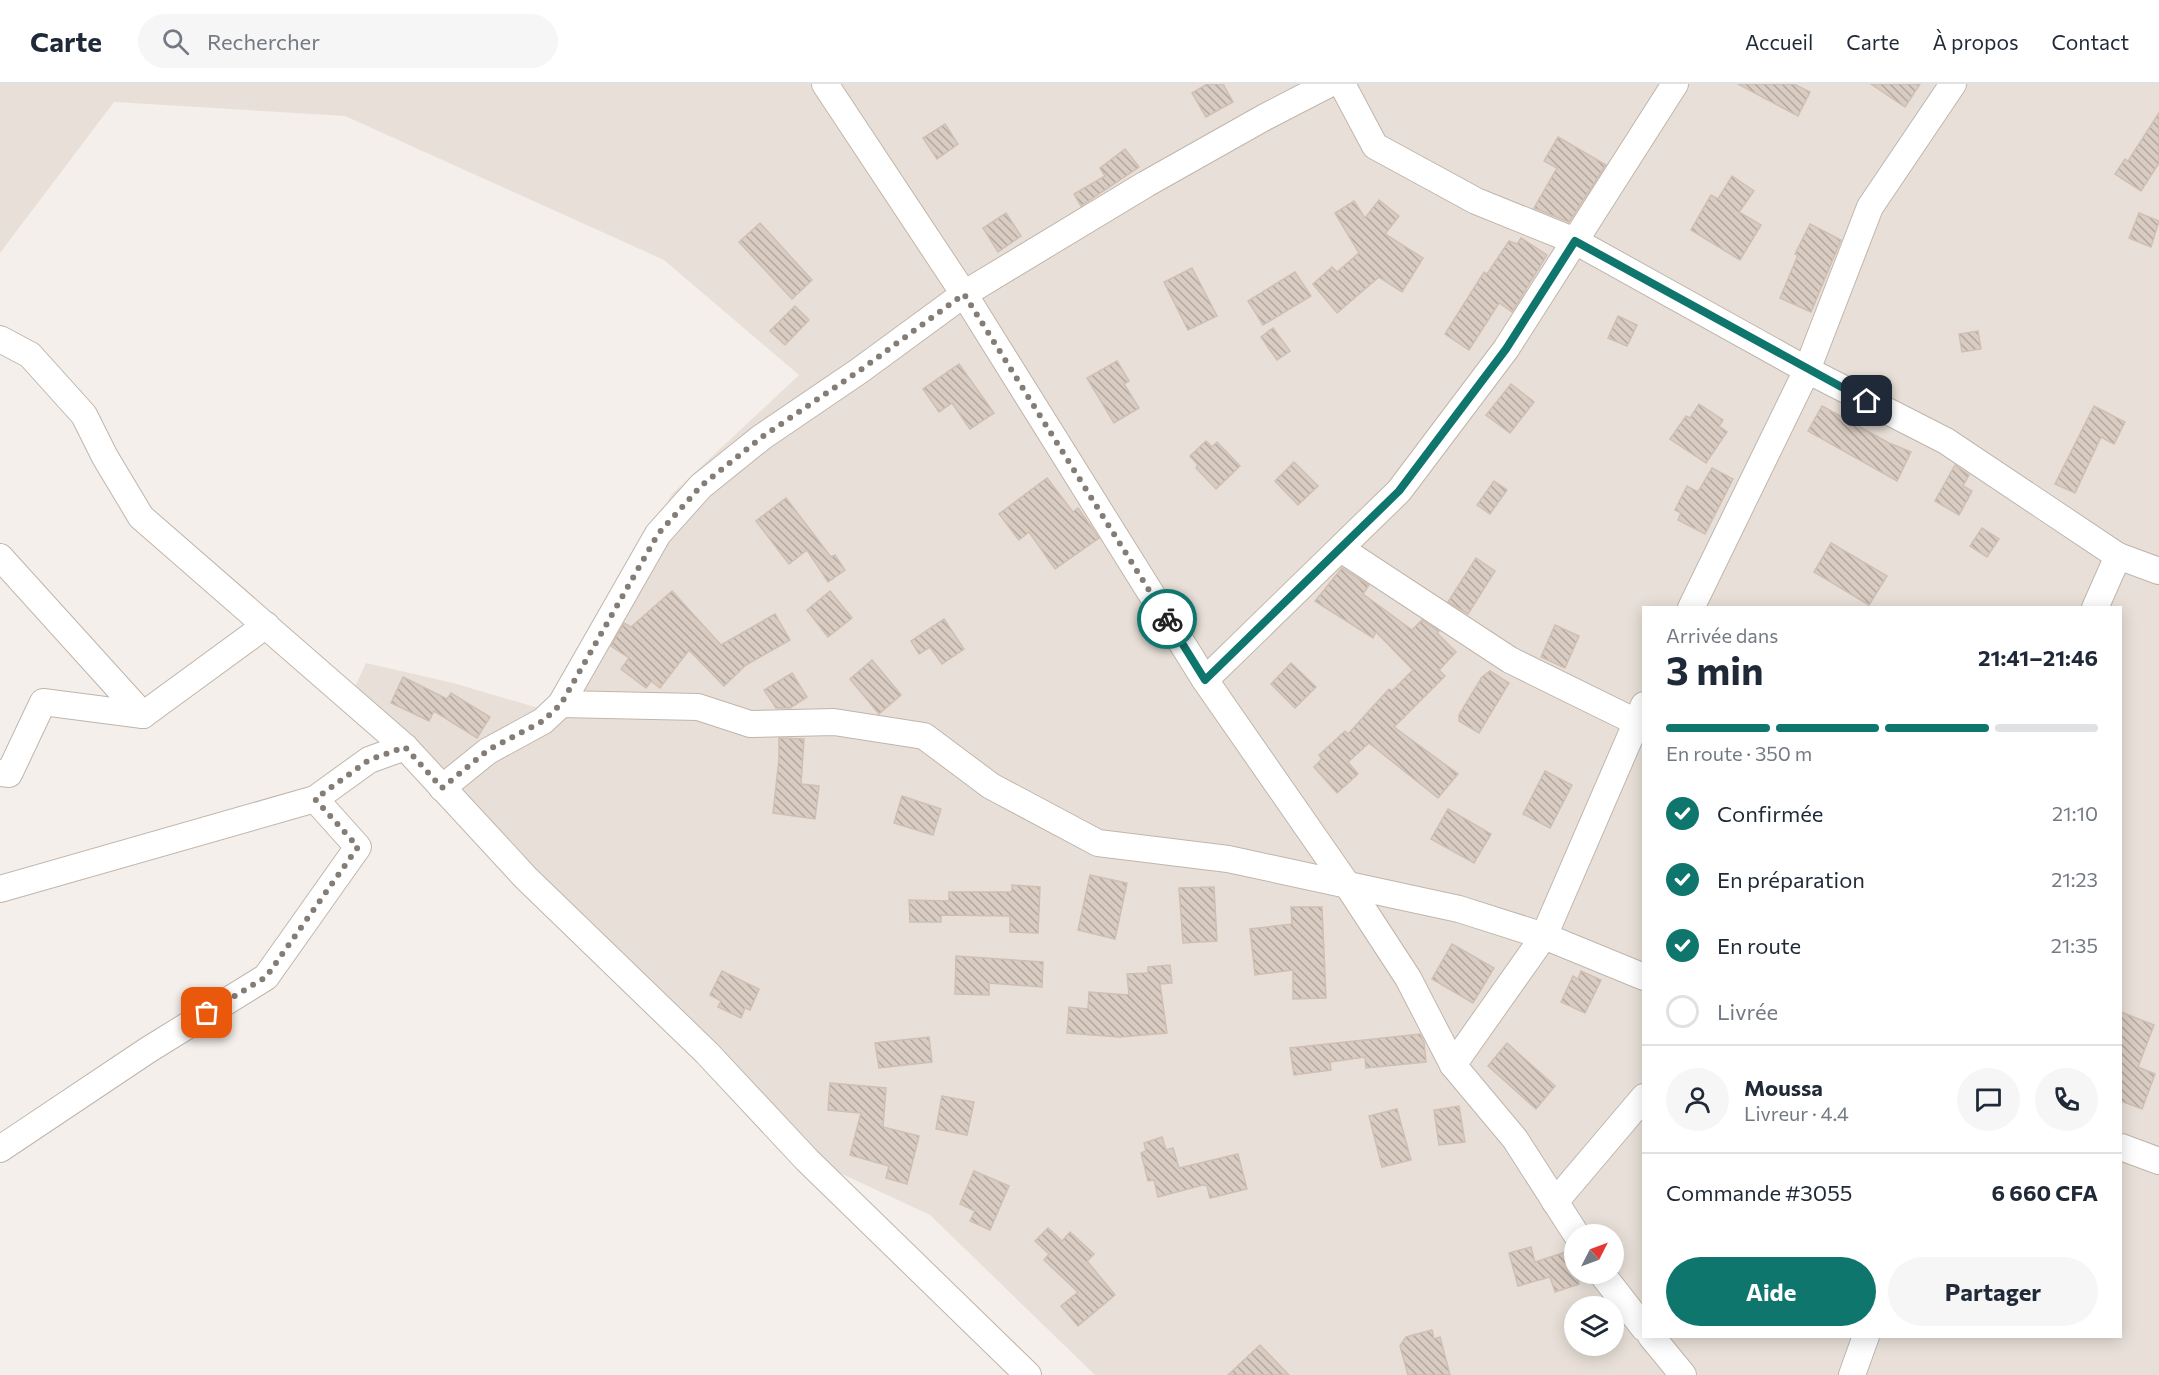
<!DOCTYPE html>
<html lang="fr">
<meta charset="utf-8">
<style>
:root{--surface:#fff;--page:#f6f6f7;--text:#1f2937;--muted:#747a83;--line:#e0e1e3;--accent:#0f766e}
body{margin:0;font-family:Commissioner,sans-serif;background:var(--page);color:var(--text);height:100vh;display:flex;flex-direction:column;font-size:22px;white-space:nowrap}
*{box-sizing:border-box;margin:0}
p{font-size:20px;color:var(--muted)}
.icon{flex:none;width:33px;height:33px;fill:none;stroke:currentColor;stroke-width:2;stroke-linecap:round;stroke-linejoin:round}
.map{position:relative;flex:1;overflow:hidden}
.side{position:absolute;left:1642px;top:522px;width:480px;height:732px;display:flex;flex-direction:column;background:var(--surface);border-radius:0px;box-shadow:0 3px 15px #0003}
.side>*{flex:none}
.needle{width:39px;rotate:48deg}
.buttons{position:absolute;left:1564px;top:1140px;display:grid;gap:12px}
.buttons a{display:grid;place-items:center;width:60px;height:60px;border-radius:50%;background:var(--surface);box-shadow:0 3px 15px #0003;font-size:30px}
.pin{position:absolute;display:grid;place-items:center;width:51px;height:51px;color:#fff;margin:-26px;border-radius:12px;box-shadow:0 3px 9px #0006}
.courier{position:absolute;display:grid;place-items:center;width:60px;height:60px;margin:-30px;border:4px solid #0f766e;border-radius:50%;background:#fff;color:#222;box-shadow:0 2px 8px #0007}
.overview em{font-style:normal;font-weight:700}
.overview div{display:flex;flex-direction:column-reverse}
.overview{display:flex;align-items:center;justify-content:space-between;height:102px;padding:0 24px}
h1{font-size:39px;font-weight:700;line-height:45px}
.bar{display:grid;grid-template-columns:repeat(4,1fr);gap:9px 6px;align-content:center;height:72px;padding:0 24px}
.bar i{height:8px;border-radius:4px;background:var(--line)}
.bar .current{background:var(--accent)}
.bar p{grid-column:span 4}
.line{display:flex;align-items:center;gap:15px;padding:0 24px;border-top:2px solid var(--line)}
.line div{flex:1}
.round{display:grid;place-items:center;flex:none;width:63px;height:63px;border-radius:32px;background:var(--page)}
ol{padding:0 24px;list-style:none}
li{display:flex;align-items:center;gap:18px;height:66px}
li p{margin-inline-start:auto}
li .icon{padding:6px;border-radius:50%;background:var(--accent);color:#fff;stroke-width:4}
li:last-child{color:var(--muted)}
li i{width:33px;height:33px;border:3px solid var(--line);border-radius:50%}
.cta{display:flex;gap:12px;margin-top:auto;padding:12px 24px}
.cta a{flex:1;height:69px;border-radius:36px;background:var(--accent);color:#fff;font-size:24px;font-weight:700;line-height:69px;text-align:center}
.cta a+a{background:var(--page);color:var(--text)}
header{display:flex;align-items:center;gap:36px;box-sizing:border-box;height:84px;padding:0 30px;background:var(--surface);border-bottom:2px solid var(--line)}
header strong{font-size:28px}
nav{display:flex;gap:33px;margin-inline-start:auto;font-size:21px}
.search{width:420px;height:54px;background:var(--page);display:flex;align-items:center;gap:15px;box-sizing:border-box;padding:0 21px;border-radius:33px;color:var(--muted);font-size:22px}
.map>svg:first-child{display:block}
</style>
<header>
<strong>Carte</strong>
<div class="search"><svg class="icon" aria-label="search" viewBox="0 0 24 24"><circle cx="10" cy="10" r="6"/><path d="M15 15l6 6"/></svg>Rechercher</div>
<nav><a>Accueil</a><a>Carte</a><a>À propos</a><a>Contact</a></nav>
</header>
<div class="map">
<svg width="2159" height="1291" viewBox="0 0 2159 1291">
<defs>
<pattern id="building-back-hatch" width="6" height="6" patternUnits="userSpaceOnUse" patternTransform="scale(1.5)"><rect width="6" height="6" fill="#d9ccc2"/><path d="M-1 5l2 2M0 0l6 6M5-1l2 2" fill="none" stroke="#b2a79f"/></pattern>
</defs>
<rect width="100%" height="100%" fill="#f4efea"/>
<path fill="#e8e0d8" fill-rule="evenodd" d="M0,0H2159V1291H1095L930,1131L827,1083L352,609L366,579L453,599L542,625L672,410L799,291L664,176L345,32L114,18L0,169ZM1644,524H2121V1252H1644ZM1575,1150H1614V1190H1575ZM1575,1222H1614V1262H1575Z"/>
<g fill="url(#building-back-hatch)" stroke="#d0bfb2" stroke-width="1.5">
<polygon points="1207,0 1223,0 1233,18 1206,33 1192,9"/>
<polygon points="1738,0 1794,0 1810,8 1798,32"/>
<polygon points="1871,0 1920,0 1905,23"/>
<polygon points="2159,29 2159,79 2141,107 2115,90 2125,75 2128,77"/>
<polygon points="945,40 958,60 937,75 923,54"/>
<polygon points="1558,53 1606,81 1569,138 1534,124 1557,84 1544,77"/>
<polygon points="1125,65 1139,83 1081,122 1074,110 1105,92 1100,84"/>
<polygon points="1732,92 1754,107 1739,128 1761,141 1740,176 1691,146 1711,111 1718,115"/>
<polygon points="1379,116 1399,132 1385,150 1423,174 1402,208 1379,193 1337,229 1313,200 1332,183 1337,188 1359,169 1335,129 1354,117 1365,134"/>
<polygon points="1006,129 1021,152 998,168 983,144"/>
<polygon points="2139,129 2159,137 2151,163 2129,154"/>
<polygon points="760,139 812,196 792,215 739,158"/>
<polygon points="1810,140 1841,156 1811,228 1780,214 1798,171 1795,170"/>
<polygon points="1521,154 1547,171 1512,228 1499,219 1469,266 1445,250 1484,188 1487,190 1509,157 1517,160"/>
<polygon points="1192,184 1217,232 1188,246 1164,198"/>
<polygon points="1295,188 1311,212 1263,241 1248,217"/>
<polygon points="795,222 809,236 785,261 770,247"/>
<polygon points="1618,232 1637,241 1627,262 1608,254"/>
<polygon points="1273,244 1290,267 1277,276 1261,253"/>
<polygon points="1978,247 1981,265 1962,268 1959,250"/>
<polygon points="1117,277 1129,297 1124,300 1139,324 1114,339 1087,294"/>
<polygon points="959,280 994,329 970,345 952,319 939,328 923,305"/>
<polygon points="1511,300 1534,318 1510,349 1486,331"/>
<polygon points="1699,320 1723,336 1719,342 1727,348 1706,379 1670,355 1686,332 1690,334"/>
<polygon points="1822,322 1889,359 1911,368 1897,397 1808,347"/>
<polygon points="2094,322 2125,338 2114,360 2101,353 2075,409 2055,400"/>
<polygon points="1206,357 1212,363 1217,358 1240,382 1216,405 1196,384 1198,381 1190,372"/>
<polygon points="1294,378 1318,402 1298,421 1275,397"/>
<polygon points="1955,381 1969,391 1963,402 1972,407 1959,431 1935,417"/>
<polygon points="1712,384 1733,395 1705,450 1678,436 1681,429 1675,426 1687,402 1698,408"/>
<polygon points="1047,394 1073,428 1078,424 1099,454 1055,485 1029,448 1019,456 999,430"/>
<polygon points="1494,397 1507,406 1490,430 1477,421"/>
<polygon points="786,414 831,473 835,471 845,486 828,498 807,466 789,480 756,437"/>
<polygon points="1982,444 1999,455 1987,473 1970,462"/>
<polygon points="1831,459 1887,492 1869,521 1814,488"/>
<polygon points="1476,474 1495,487 1468,530 1448,518"/>
<polygon points="1342,484 1369,501 1363,510 1412,546 1422,536 1439,547 1437,549 1456,568 1439,586 1445,592 1394,643 1458,690 1438,714 1369,659 1348,678 1358,690 1337,709 1314,683 1322,675 1319,671 1345,647 1348,650 1389,605 1392,607 1413,586 1376,548 1373,554 1315,517"/>
<polygon points="672,507 721,561 775,530 790,556 746,581 724,602 689,566 660,604 651,597 646,604 621,585 629,574 611,562 624,539 631,543"/>
<polygon points="830,507 852,534 828,553 807,526"/>
<polygon points="944,535 964,565 942,580 930,563 919,570 911,557"/>
<polygon points="1555,541 1579,552 1565,584 1541,573"/>
<polygon points="872,576 901,611 879,630 850,595"/>
<polygon points="1291,579 1316,603 1295,624 1271,600"/>
<polygon points="1490,587 1509,599 1479,649 1459,637 1459,631 1482,593"/>
<polygon points="792,589 807,613 790,624 776,624 764,606"/>
<polygon points="403,593 447,615 451,609 490,633 477,654 434,627 429,637 391,619"/>
<polygon points="779,654 804,655 801,700 819,702 815,735 773,729 779,675"/>
<polygon points="1545,687 1572,701 1550,744 1523,730"/>
<polygon points="902,712 941,725 933,751 894,739"/>
<polygon points="1448,725 1491,750 1474,779 1431,755"/>
<polygon points="1090,791 1127,799 1115,855 1078,846"/>
<polygon points="1012,801 1040,803 1038,849 1010,848 1010,832 941,831 941,838 910,838 909,816 949,817 949,808 1012,808"/>
<polygon points="1214,803 1217,857 1183,859 1179,804"/>
<polygon points="1291,823 1322,823 1326,914 1293,915 1293,886 1255,891 1250,845 1292,840"/>
<polygon points="1452,860 1494,884 1473,919 1432,895"/>
<polygon points="956,872 1043,878 1042,903 989,899 989,911 955,910"/>
<polygon points="1170,881 1172,899 1160,900 1167,949 1120,953 1067,949 1069,923 1088,925 1089,908 1129,911 1127,890 1148,889 1148,883"/>
<polygon points="722,887 759,905 750,926 745,924 741,934 718,923 721,917 710,911"/>
<polygon points="1581,887 1601,896 1585,929 1561,918 1573,892 1578,895"/>
<polygon points="2121,928 2154,941 2138,983 2155,990 2142,1025 2121,1017"/>
<polygon points="1420,950 1424,958 1426,978 1366,984 1365,973 1330,978 1331,986 1294,991 1290,964"/>
<polygon points="929,953 932,978 879,984 875,959"/>
<polygon points="1507,959 1555,1002 1536,1025 1488,982"/>
<polygon points="830,999 886,1004 883,1043 919,1052 907,1100 886,1094 889,1082 850,1071 861,1029 828,1026"/>
<polygon points="942,1012 974,1018 967,1051 936,1045"/>
<polygon points="1459,1022 1465,1058 1439,1061 1434,1026"/>
<polygon points="1397,1025 1411,1076 1382,1083 1369,1032"/>
<polygon points="1162,1053 1166,1066 1173,1064 1179,1084 1238,1070 1247,1105 1210,1114 1207,1102 1203,1101 1158,1113 1154,1096 1148,1097 1141,1069 1146,1067 1144,1059"/>
<polygon points="974,1087 1009,1102 990,1146 970,1137 975,1127 960,1120"/>
<polygon points="1048,1144 1062,1157 1070,1148 1094,1170 1087,1177 1115,1211 1078,1242 1061,1222 1078,1208 1044,1176 1049,1170 1035,1157"/>
<polygon points="1531,1163 1535,1178 1569,1167 1579,1200 1555,1208 1550,1193 1518,1202 1509,1169"/>
<polygon points="1432,1246 1434,1255 1440,1253 1450,1291 1408,1291 1400,1262 1406,1253"/>
<polygon points="1260,1261 1289,1291 1228,1291"/>
</g>
<g fill="none" stroke-linecap="round" stroke-linejoin="round">
<g stroke="#c0b5ac" stroke-width="28">
<g id="minor">
<polyline points="825,0 964,210 1205,596 1346,799 1408,894 1453,981 1515,1055 1576,1150"/>
<polyline points="1342,0 1375,62 1476,117 1575,157 1807,286 1946,357 2118,472 2159,487"/>
<polyline points="0,255 30,271 84,331 105,373 141,433 405,663 526,794 707,969 807,1076 1028,1291"/>
<polyline points="1341,465 1510,576 1636,638"/>
<polyline points="0,473 143,631"/>
<polyline points="1691,524 1807,286 1870,123 1953,0"/>
<polyline points="2095,524 2118,472"/>
<polyline points="1205,596 1399,407 1506,265 1675,0"/>
<polyline points="561,620 698,623 750,640 834,638 924,652 991,702 1098,759 1228,775 1459,825 1544,852 1644,893"/>
<polyline points="0,689 9,690 43,618 143,631 266,541"/>
<polyline points="442,704 488,667 543,637 561,620 658,450 701,402 762,353 859,287 964,210 1146,100 1265,33 1329,0"/>
<polyline points="0,805 315,715 369,676 405,663"/>
<polyline points="1453,981 1544,852 1644,621"/>
<polyline points="2121,1063 2159,1077"/>
<polyline points="0,1065 148,966 266,893 358,763 315,715"/>
<polyline points="1555,1118 1644,1013"/>
<polyline points="1602,1190 1644,1244"/>
<polyline points="1651,1252 1683,1291"/>
<polyline points="1852,1291 1866,1252"/>
</g>
</g>
<use href="#minor" stroke="#fff" stroke-width="26"/>
</g>
<g fill="none" stroke-linecap="round" stroke-linejoin="round">
<polyline stroke="#847d76" stroke-width="6" stroke-dasharray="0 10.8" points="207,929 266,893 358,763 315,715 369,676 405,663 442,704 488,666 543,637 561,620 658,450 701,402 762,353 859,287 964,210 1167,535"/>
<polyline stroke="#0f766e" stroke-width="8" points="1167,535 1205,596 1399,407 1506,265 1575,157 1867,317"/>
</g>
</svg>
<div class="buttons">
<a><svg class="needle" viewBox="-14 -14 28 28"><path d="M0-13l5 13h-10z" fill="#e53935"/><path d="M0 13l5-13h-10z" fill="#747a83"/></svg></a>
<a><svg class="icon" aria-label="layers" viewBox="0 0 24 24"><path d="M12 4l9 5-9 5-9-5zM3 14l9 5 9-5"/></svg></a>
</div>
<div class="pin" style="left:207px;top:929px;background:#ea580c"><svg class="icon" aria-label="bag" viewBox="0 0 24 24"><path d="M5 8h14l-1 12H6zM9 8a3 3 0 0 1 6 0"/></svg></div>
<div class="pin" style="left:1867px;top:317px;background:#1f2937"><svg class="icon" aria-label="home" viewBox="0 0 24 24"><path d="M3 11l9-7 9 7M6 9v11h12V9"/></svg></div>
<div class="courier" style="left:1167px;top:535px"><svg class="icon" aria-label="bike" viewBox="0 0 24 24"><circle cx="6" cy="16" r="4"/><circle cx="18" cy="16" r="4"/><path d="M6 16l4-8h5l3 8M10 8l3 8H6M13 5h3"/></svg></div>
<section class="side">
<div class="overview"><div><h1>3 min</h1><p>Arrivée dans</p></div><em>21:41–21:46</em></div>
<div class="bar"><i class="current"></i><i class="current"></i><i class="current"></i><i></i><p>En route · 350 m</p></div>
<ol>
<li><svg class="icon" aria-label="check" viewBox="0 0 24 24"><path d="M5 12l5 5 9-10"/></svg>Confirmée<p>21:10</p></li>
<li><svg class="icon" aria-label="check" viewBox="0 0 24 24"><path d="M5 12l5 5 9-10"/></svg>En préparation<p>21:23</p></li>
<li><svg class="icon" aria-label="check" viewBox="0 0 24 24"><path d="M5 12l5 5 9-10"/></svg>En route<p>21:35</p></li>
<li><i></i>Livrée</li>
</ol>
<div class="line" style="height:108px"><a class="round"><svg class="icon" aria-label="person" viewBox="0 0 24 24"><circle cx="12" cy="8" r="4"/><path d="M4 21q1-7 8-7t8 7"/></svg></a><div><b>Moussa</b><p>Livreur · 4.4</p></div><a class="round"><svg class="icon" aria-label="chat" viewBox="0 0 24 24"><path d="M4 5h16v11H9l-5 4z"/></svg></a><a class="round"><svg class="icon" aria-label="phone" viewBox="0 0 24 24"><path d="M5 4h4l2 5-3 2q2 4 5 5l2-3 5 2v4C11 20 4 13 5 4z"/></svg></a></div>
<div class="line" style="height:78px"><div>Commande #3055</div><b>6 660 CFA</b></div>
<div class="cta"><a>Aide</a><a>Partager</a></div>
</section>
</div>
